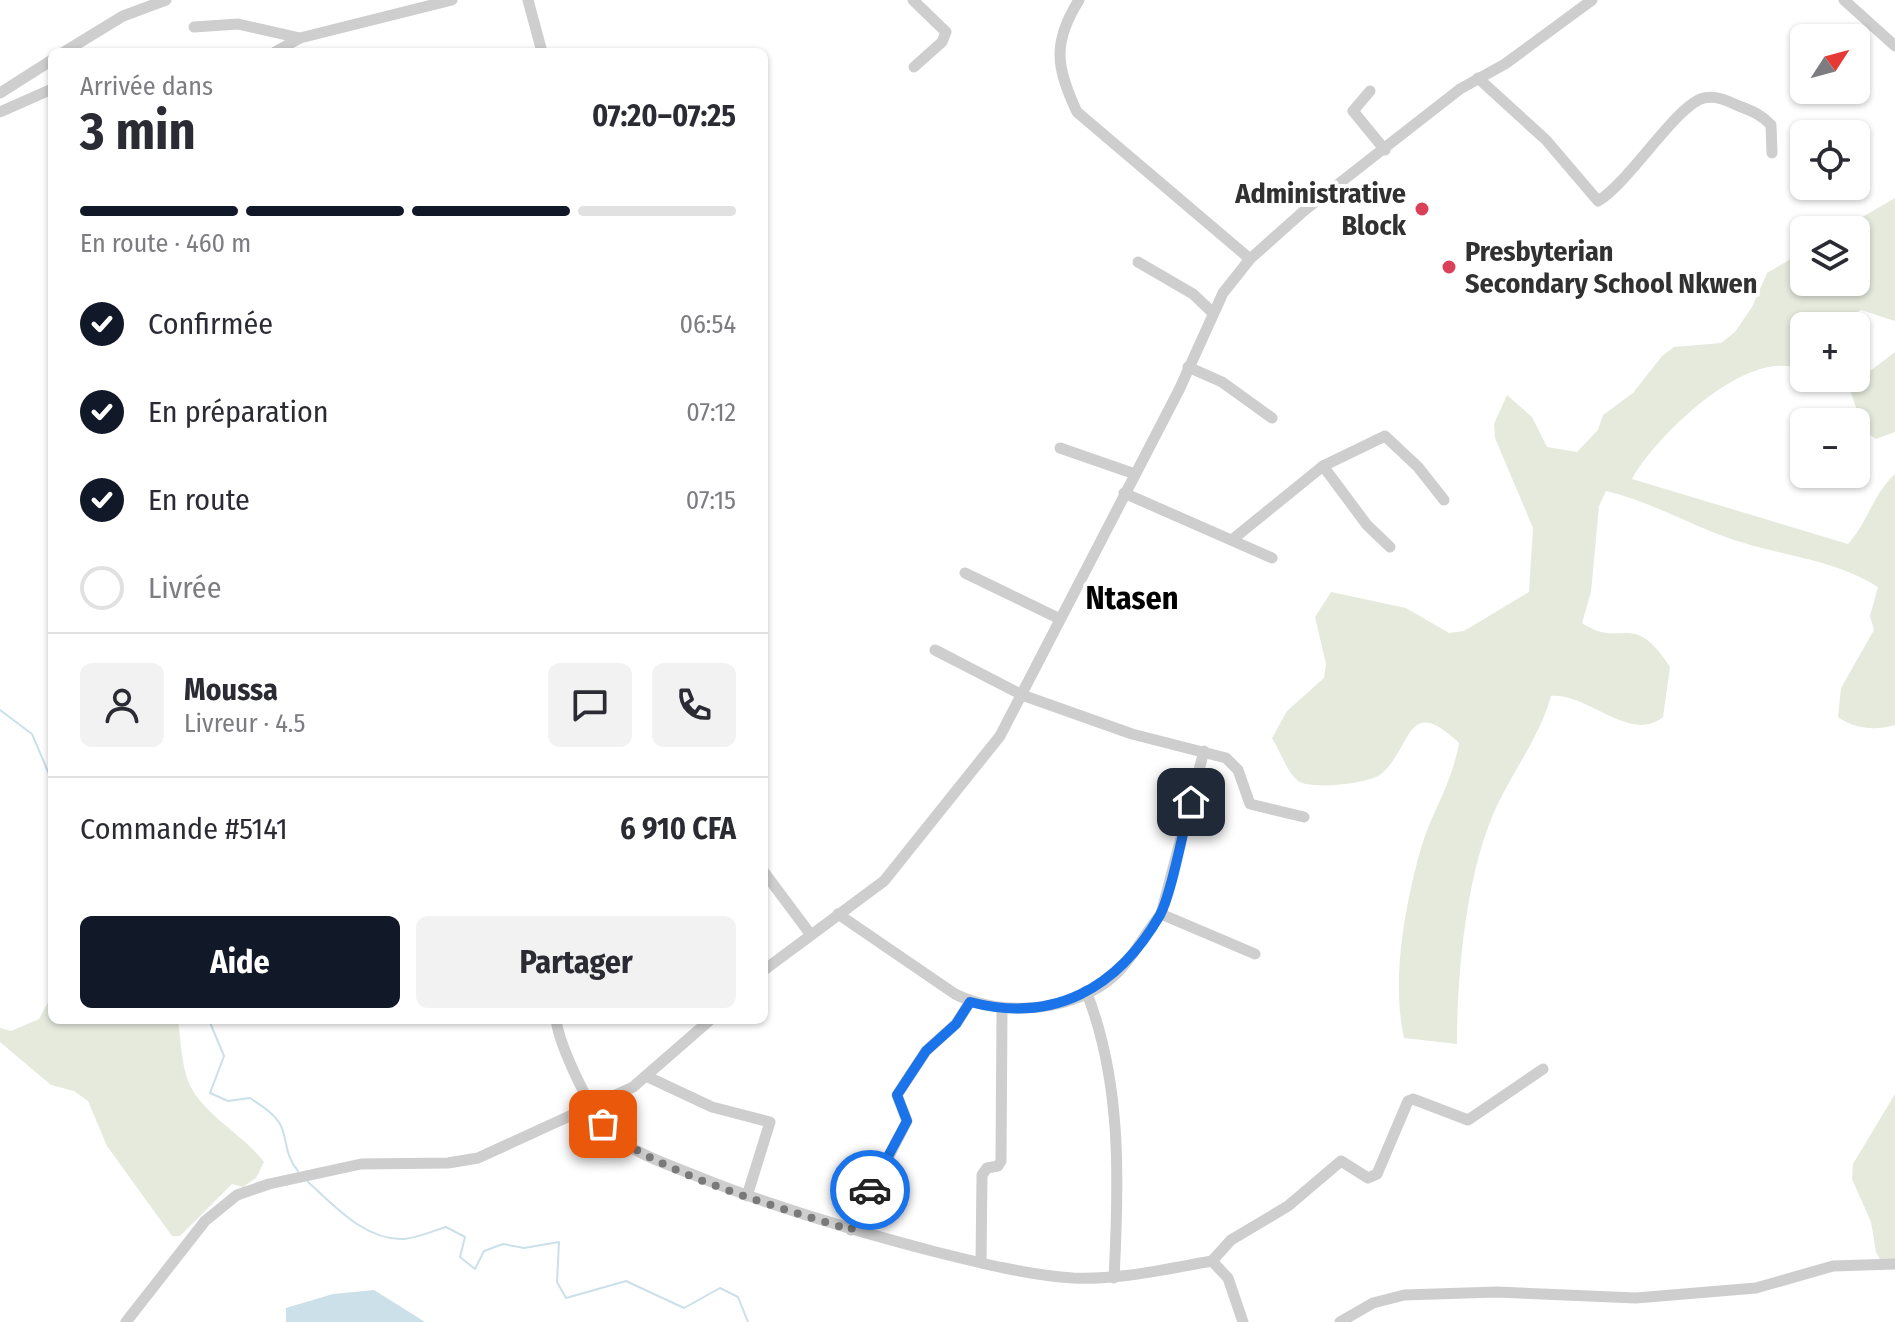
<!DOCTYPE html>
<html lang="fr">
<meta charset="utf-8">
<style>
:root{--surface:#fff;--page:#f2f2f3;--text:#2b2b33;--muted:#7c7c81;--line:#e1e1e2;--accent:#111827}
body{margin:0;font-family:"Fira Sans Condensed",sans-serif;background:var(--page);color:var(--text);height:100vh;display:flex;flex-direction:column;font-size:30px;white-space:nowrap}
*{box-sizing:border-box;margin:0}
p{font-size:26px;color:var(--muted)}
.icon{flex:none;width:44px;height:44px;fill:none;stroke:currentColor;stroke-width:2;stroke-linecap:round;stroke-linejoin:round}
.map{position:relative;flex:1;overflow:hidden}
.drawer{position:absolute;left:48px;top:48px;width:720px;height:976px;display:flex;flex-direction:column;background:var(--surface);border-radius:12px;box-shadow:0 2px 6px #0004}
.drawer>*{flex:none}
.needle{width:52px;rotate:54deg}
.tools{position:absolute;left:1790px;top:24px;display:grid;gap:16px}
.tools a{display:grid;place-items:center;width:80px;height:80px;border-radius:12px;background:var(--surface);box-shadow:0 2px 6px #0004;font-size:40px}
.pin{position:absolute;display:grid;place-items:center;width:68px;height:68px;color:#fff;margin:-34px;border-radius:16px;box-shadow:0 4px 12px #0006}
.courier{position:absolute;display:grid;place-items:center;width:80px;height:80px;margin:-40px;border:6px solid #1a73e8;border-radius:50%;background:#fff;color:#222;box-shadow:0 2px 10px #0007}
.summary em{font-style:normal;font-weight:700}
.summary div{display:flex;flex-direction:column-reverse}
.summary{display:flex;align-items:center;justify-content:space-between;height:136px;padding:0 32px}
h1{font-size:52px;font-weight:700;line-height:60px}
.bar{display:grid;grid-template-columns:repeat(4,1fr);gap:12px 8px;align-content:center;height:96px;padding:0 32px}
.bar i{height:10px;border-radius:6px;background:var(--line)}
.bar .active{background:var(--accent)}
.bar p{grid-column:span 4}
.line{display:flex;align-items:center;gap:20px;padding:0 32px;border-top:2px solid var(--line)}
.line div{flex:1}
.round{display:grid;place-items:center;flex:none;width:84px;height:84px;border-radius:12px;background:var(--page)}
ol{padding:0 32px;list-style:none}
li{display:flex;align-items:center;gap:24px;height:88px}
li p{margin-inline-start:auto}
li .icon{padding:8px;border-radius:50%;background:var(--accent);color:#fff;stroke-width:4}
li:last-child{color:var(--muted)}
li i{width:44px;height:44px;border:4px solid var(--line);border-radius:50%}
.action{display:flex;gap:16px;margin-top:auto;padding:16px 32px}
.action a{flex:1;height:92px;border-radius:12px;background:var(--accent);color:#fff;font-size:32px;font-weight:700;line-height:92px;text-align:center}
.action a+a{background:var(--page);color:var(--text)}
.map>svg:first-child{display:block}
</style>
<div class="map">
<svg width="1895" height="1322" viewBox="0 0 1895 1322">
<rect width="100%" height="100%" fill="#fff"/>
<g fill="#e5eadd">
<path d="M1895,198V321L1861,310L1848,318L1844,326H1804V371C1750,343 1656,436 1632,479L1848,544C1868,522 1873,494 1895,474V725C1875,731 1855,729 1838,717L1841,688L1874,630L1870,616L1878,587C1837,561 1789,557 1744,543C1696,529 1654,502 1606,491L1599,506L1591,592L1582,623C1622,650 1632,608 1670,667L1663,717C1629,744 1589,693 1551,696C1539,739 1513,770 1495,810C1466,874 1457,975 1457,1044L1404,1038C1391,980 1405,905 1421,848C1432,811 1452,784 1459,743C1406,693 1413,747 1381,774C1369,784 1310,790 1298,781C1287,772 1280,751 1272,738L1287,711L1324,678L1326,664L1315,617L1331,592L1406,608L1449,633L1464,631L1529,592L1533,528L1495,438L1494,424L1507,395L1532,417L1547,447L1577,452L1598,430L1603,415L1633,393L1662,356L1674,347L1721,343L1735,332L1752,307L1767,273L1804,251V282H1856V230H1840Z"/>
<polygon points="1895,352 1895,432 1876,439 1864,431 1849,387 1856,373 1870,371"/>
<path d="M52,995V1020H178C181,1041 181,1063 189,1083C203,1115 243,1134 264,1162L256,1178L243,1187L232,1184L180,1236H172L107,1146L88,1101L74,1091L51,1085L0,1042V1028L11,1031L39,1019Z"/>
<polygon points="1895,1094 1895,1264 1882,1263 1876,1252 1871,1222 1852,1179 1853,1164"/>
</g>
<polygon fill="#cbe0e9" points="374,1290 425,1322 286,1322 286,1308 333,1294"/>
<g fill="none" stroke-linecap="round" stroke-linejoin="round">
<g stroke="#cbe0e9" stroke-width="2">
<polyline points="0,710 32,734 52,781"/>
<path d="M209,1020L224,1056L210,1093L228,1101L250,1098C260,1105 274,1113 280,1124C288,1139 284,1155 298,1171"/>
<path d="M308,1182C334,1205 365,1241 404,1239C417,1238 433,1231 446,1227L465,1237L460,1257L475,1269L484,1251L503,1244L524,1248L559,1242L557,1282L566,1298L626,1281L684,1308L720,1288L738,1297L748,1322"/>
</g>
<g stroke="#cecece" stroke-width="11">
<polyline points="528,0 542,52"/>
<polyline points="913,0 946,32 942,42 914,67"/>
<path d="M1079,0C1052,43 1056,67 1077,112L1250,259"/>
<polyline points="1844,0 1895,46"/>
<polyline points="194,27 238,24 300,38"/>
<polyline points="64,52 123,16 166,0"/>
<polyline points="275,52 300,38 452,0"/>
<path d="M1478,78L1546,140L1598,201C1628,184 1678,103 1704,98C1716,95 1728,101 1739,106C1752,111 1762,115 1771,125L1772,153"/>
<polyline points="1370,91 1353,111 1385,150"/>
<polyline points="0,93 52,60"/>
<polyline points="0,112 52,89"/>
<polyline points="1138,262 1193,294 1213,313"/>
<polyline points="1188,367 1222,382 1272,418"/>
<polyline points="1060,448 1135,474"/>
<polyline points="1323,466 1385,436 1418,467 1444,500"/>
<polyline points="1124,493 1272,558"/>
<polyline points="1233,539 1323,466 1367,525 1390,547"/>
<polyline points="965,573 1060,619"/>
<polyline points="935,650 1022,695 1132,734 1226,758 1238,770 1250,804 1304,817"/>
<polyline points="764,872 811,935"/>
<path d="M838,914L955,994C1002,1018 1077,1012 1117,973C1134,956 1145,933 1161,914L1255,954"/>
<polyline points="1161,914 1204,751"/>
<polyline points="764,970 884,881 1000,736 1179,390 1223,293 1250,259 1305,210 1460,89 1505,64 1592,0"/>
<path d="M1086,991C1122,1081 1119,1182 1114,1278"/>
<path d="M556,1020C560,1047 592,1116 612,1134C636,1155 670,1165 699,1177C776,1208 855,1231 936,1252C980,1263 1028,1275 1073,1278C1120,1280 1165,1269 1212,1261L1228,1278L1243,1322"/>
<polyline points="648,1077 712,1107 770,1122 747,1196"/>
<polyline points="851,1230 907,1121 897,1095 926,1051 956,1024 970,1002"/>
<polyline points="1212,1261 1231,1240 1288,1206 1341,1161 1368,1178 1377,1174 1408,1101 1413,1099 1468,1120 1543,1069"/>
<polyline points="981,1263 982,1175 987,1168 998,1166 1001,1161 1002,1009"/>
<polyline points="126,1322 205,1221 237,1195 269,1184 361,1164 448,1163 478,1158 633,1087 710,1020"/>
<polyline points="1340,1322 1373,1303 1404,1295 1497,1292 1636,1298 1756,1288 1833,1266 1895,1264"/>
</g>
</g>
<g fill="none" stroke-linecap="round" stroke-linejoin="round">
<path stroke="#797979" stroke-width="8" stroke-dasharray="0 14.4" d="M603,1124C645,1171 788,1210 851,1230L870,1190"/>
<path stroke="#1a73e8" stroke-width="10" d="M870,1190L907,1121L897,1095L926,1051L956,1024L970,1002C1054,1024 1118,988 1160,915C1172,893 1183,829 1191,802"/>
</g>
<g fill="#db4059" stroke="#fff" stroke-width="3">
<circle cx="1422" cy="209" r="8"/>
<circle cx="1449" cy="267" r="8"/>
</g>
<g text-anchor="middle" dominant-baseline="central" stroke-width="8" stroke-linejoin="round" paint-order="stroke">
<g font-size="28" font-weight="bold" fill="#313131" stroke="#fff" text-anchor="end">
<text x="1406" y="193">Administrative<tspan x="1406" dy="32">Block</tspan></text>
<text x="1465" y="251" text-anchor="start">Presbyterian<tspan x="1465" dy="32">Secondary School Nkwen</tspan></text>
</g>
<g font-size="32" font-weight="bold" fill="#000" stroke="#fff">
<text x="1132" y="598">Ntasen</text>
</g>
</g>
</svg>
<div class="tools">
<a><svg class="needle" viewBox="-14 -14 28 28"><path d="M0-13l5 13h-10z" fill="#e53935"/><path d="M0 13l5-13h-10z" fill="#7c7c81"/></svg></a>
<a><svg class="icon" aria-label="locate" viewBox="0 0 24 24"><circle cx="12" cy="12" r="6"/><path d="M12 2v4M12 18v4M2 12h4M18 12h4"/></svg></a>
<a><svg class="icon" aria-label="layers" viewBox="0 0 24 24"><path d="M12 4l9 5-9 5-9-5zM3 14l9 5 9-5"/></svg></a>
<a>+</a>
<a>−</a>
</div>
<div class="pin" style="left:603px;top:1124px;background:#ea580c"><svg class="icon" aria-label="bag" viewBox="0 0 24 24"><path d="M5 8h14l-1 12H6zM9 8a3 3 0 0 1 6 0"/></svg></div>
<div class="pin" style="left:1191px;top:802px;background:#1f2937"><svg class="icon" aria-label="home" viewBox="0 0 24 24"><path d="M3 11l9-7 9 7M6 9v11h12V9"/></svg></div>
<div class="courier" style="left:870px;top:1190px"><svg class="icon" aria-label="car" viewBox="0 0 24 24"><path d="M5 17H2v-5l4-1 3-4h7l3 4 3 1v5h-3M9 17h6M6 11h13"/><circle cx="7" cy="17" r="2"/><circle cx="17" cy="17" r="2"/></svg></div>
<section class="drawer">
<div class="summary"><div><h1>3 min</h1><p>Arrivée dans</p></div><em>07:20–07:25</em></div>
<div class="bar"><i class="active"></i><i class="active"></i><i class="active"></i><i></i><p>En route · 460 m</p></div>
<ol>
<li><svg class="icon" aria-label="check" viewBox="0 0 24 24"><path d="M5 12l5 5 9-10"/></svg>Confirmée<p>06:54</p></li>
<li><svg class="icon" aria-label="check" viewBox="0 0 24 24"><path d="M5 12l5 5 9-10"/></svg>En préparation<p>07:12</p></li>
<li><svg class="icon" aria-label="check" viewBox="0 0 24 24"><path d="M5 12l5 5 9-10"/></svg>En route<p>07:15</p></li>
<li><i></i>Livrée</li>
</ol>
<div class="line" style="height:144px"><a class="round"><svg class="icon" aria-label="person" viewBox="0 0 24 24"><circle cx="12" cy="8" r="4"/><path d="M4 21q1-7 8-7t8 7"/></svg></a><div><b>Moussa</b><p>Livreur · 4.5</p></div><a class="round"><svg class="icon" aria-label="chat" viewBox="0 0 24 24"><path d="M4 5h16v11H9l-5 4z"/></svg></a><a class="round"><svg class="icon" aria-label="phone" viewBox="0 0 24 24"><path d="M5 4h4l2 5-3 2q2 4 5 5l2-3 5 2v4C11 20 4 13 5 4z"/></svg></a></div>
<div class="line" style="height:104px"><div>Commande #5141</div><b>6 910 CFA</b></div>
<div class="action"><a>Aide</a><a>Partager</a></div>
</section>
</div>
